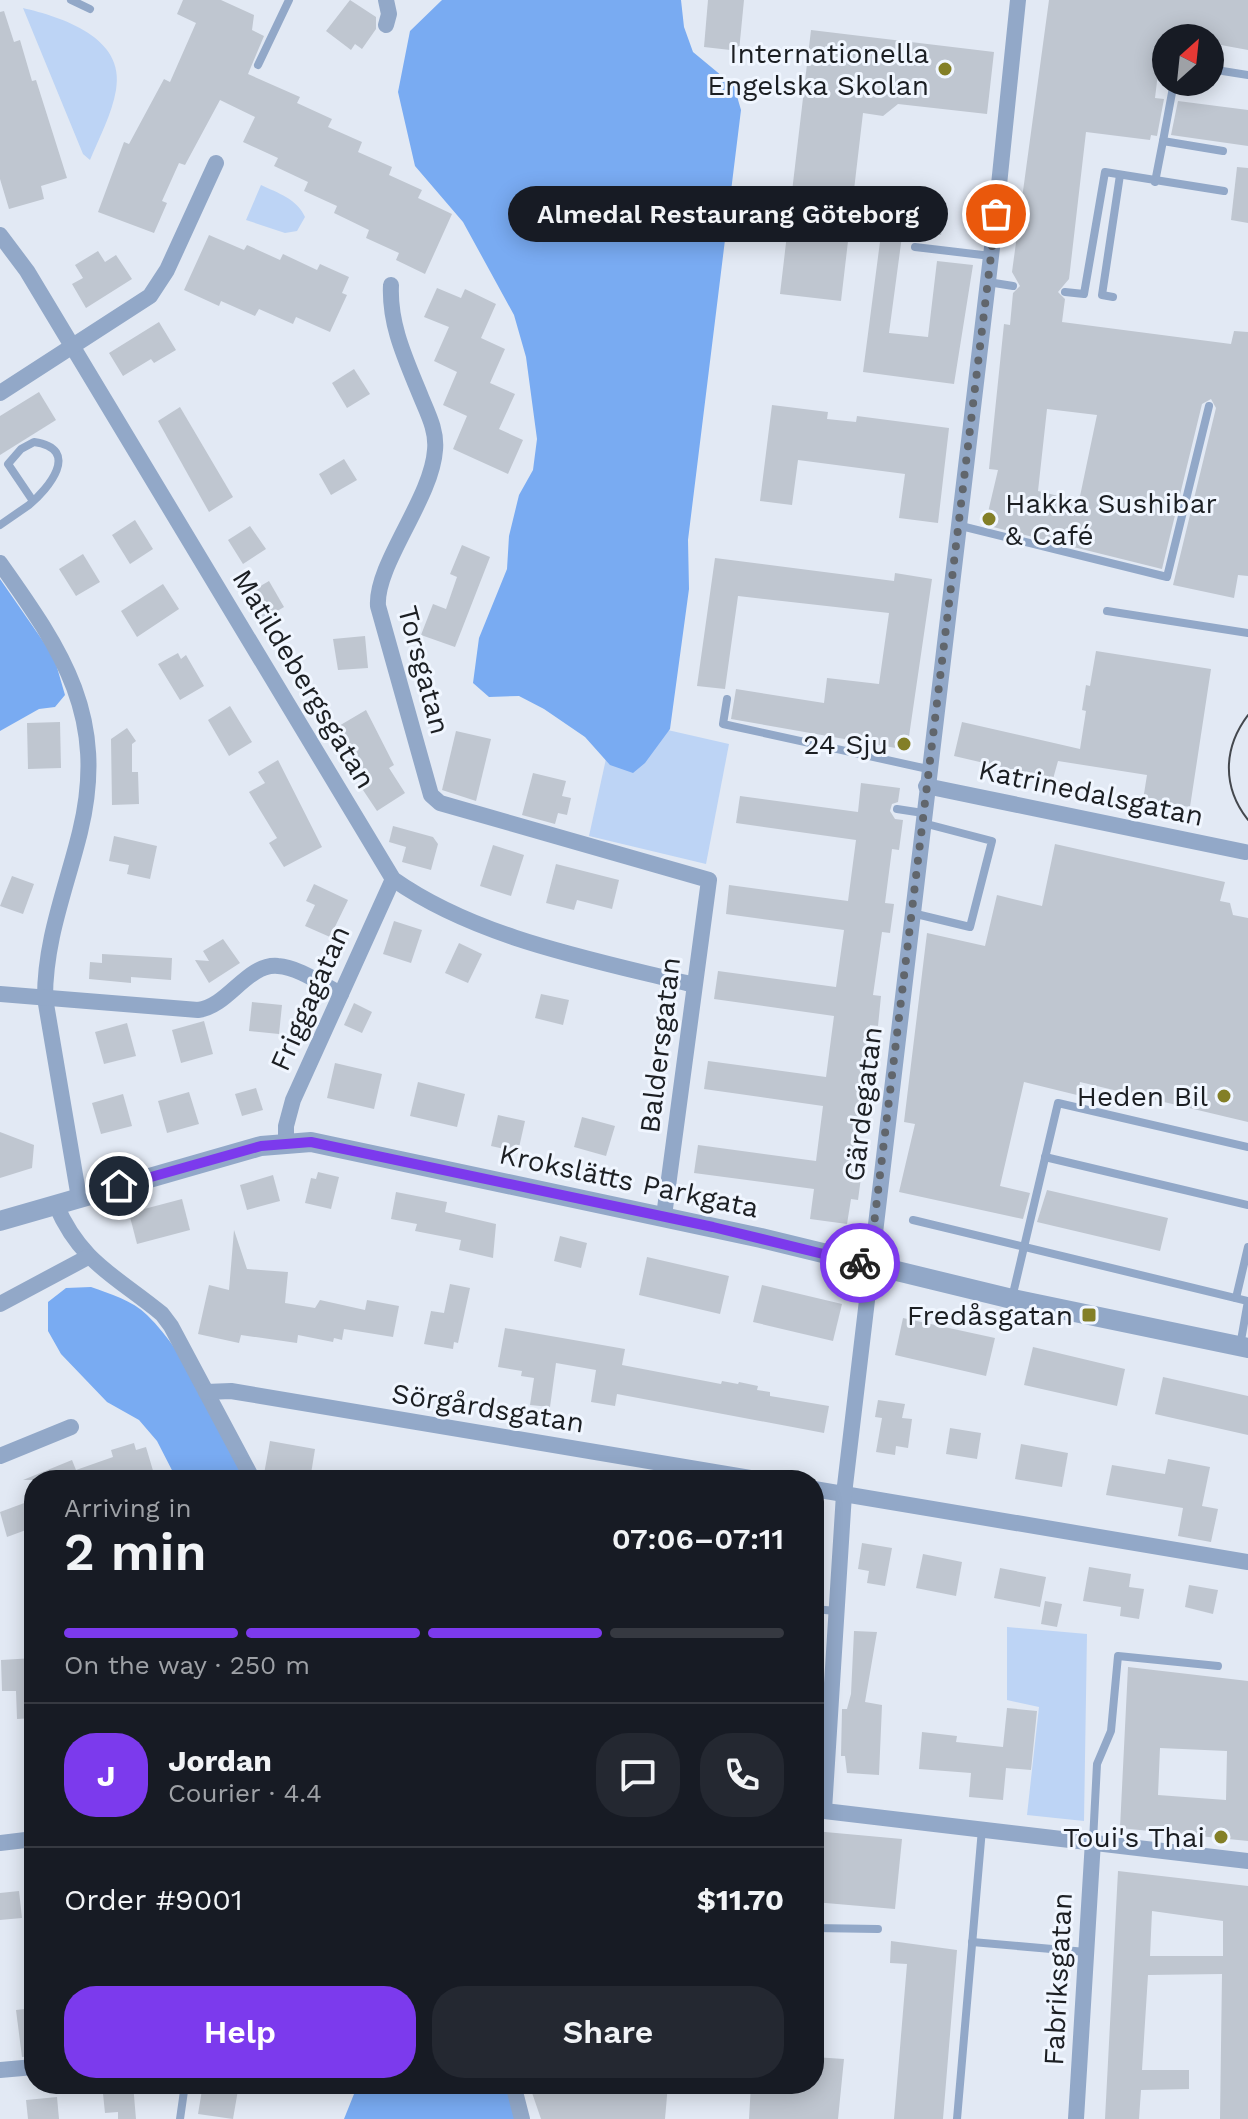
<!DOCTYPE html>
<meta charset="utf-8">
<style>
:root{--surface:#171b24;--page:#242831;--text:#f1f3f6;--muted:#9ea1a6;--line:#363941;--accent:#7c3aed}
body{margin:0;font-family:"Work Sans",sans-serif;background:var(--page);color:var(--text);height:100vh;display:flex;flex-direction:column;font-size:30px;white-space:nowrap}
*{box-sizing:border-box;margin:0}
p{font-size:26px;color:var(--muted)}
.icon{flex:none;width:44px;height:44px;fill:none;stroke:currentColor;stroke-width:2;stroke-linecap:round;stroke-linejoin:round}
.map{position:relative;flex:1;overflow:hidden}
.drawer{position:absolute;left:24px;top:1470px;width:800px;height:624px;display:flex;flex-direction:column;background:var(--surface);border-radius:32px;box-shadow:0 4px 20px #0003}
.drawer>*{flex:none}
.needle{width:52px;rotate:27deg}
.fabs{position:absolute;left:1152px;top:24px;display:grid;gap:16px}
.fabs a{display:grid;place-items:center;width:72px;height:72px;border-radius:50%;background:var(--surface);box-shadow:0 4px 20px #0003;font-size:40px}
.pin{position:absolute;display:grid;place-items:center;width:68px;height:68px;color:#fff;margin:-34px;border:4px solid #fff;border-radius:50%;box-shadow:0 2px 8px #0007}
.courier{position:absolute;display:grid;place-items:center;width:80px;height:80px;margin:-40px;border:6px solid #7c3aed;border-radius:50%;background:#fff;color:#222;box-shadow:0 2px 10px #0007}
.bubble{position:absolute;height:56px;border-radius:28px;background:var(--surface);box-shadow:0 4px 20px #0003;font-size:26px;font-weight:600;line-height:56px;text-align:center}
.summary em{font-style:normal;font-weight:600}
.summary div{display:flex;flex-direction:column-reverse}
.summary{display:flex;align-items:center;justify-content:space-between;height:136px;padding:0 40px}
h1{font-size:52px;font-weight:600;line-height:60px}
.bar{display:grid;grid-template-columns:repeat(4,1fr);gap:12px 8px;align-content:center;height:96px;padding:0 40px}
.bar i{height:10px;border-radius:6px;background:var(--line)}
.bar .current{background:var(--accent)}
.bar p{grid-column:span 4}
.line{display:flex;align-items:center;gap:20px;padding:0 40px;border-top:2px solid var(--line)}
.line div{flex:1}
.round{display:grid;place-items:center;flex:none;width:84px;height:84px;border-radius:32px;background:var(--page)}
.primary-button{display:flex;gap:16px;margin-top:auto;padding:16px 40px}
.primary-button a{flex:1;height:92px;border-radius:32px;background:var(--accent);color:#fff;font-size:32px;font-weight:600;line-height:92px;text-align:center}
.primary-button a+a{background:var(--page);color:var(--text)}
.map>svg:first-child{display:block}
</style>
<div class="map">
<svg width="1248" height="2119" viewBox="0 0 1248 2119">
<rect width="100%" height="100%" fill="#e2e9f4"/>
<g fill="#bdd4f5">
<path d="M23,8C61,17 126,37 116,90C112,114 99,138 90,160L83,154Z"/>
<path d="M261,185C278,193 297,199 305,217L297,231L285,233L246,220Z"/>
<polygon points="615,718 729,744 706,864 589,836"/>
<polygon points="1007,1627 1087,1634 1084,1821 1027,1815 1039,1707 1007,1700"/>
</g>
<g fill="#79abf2">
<polygon points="442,0 681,0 684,27 693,52 734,86 741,110 688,540 689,589 670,729 645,763 633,773 610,765 585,737 544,709 519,696 489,697 473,683 479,638 507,569 509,536 519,495 533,470 537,439 526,357 514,315 463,222 415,166 398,92 410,31"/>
<polygon points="0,579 54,657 65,695 55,707 39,709 0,731"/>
<path d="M91,1287C110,1294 132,1300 147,1315C191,1358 216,1426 245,1480H177L157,1441L139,1420L107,1402L61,1354L48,1331V1302L66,1288Z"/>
<polygon points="364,2084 507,2084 518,2119 344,2119 354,2094"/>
</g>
<g fill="#bfc6d0" fill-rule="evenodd">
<polygon points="183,0 221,0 254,15 252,30 264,36 248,74 300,97 297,103 332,119 328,127 362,142 358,152 392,167 389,175 422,190 418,198 452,214 425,274 396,260 399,253 366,238 369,230 334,213 337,206 304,191 308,182 274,166 278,158 243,142 255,117 220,100 185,165 179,163 162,201 167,203 154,233 98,212 124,142 129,144 164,79 170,82 196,23 177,14"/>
<polygon points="350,0 376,17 376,29 362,49 355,44 351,50 326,31"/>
<polygon points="708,0 744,0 739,51 704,47"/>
<path d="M1049,0H1248V50L1210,43V38L1162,40L1155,98L1164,99L1157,136L1151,135L1150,140L1086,132L1069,279L1058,292L1065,299L1062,322L1231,344L1234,331L1248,332V576L1238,575L1234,598L1173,585L1216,408L1211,399L1202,404L1162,569L985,525L998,470L989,469L1004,324L1010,325L1013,293L1020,286L1012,272ZM1047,409L1097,415L1079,501L1038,491Z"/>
<polygon points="4,11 14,42 20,40 32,81 36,80 67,178 41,186 44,199 9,209 0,179 0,12"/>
<polygon points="811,30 994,52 987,114 898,104 883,116 863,113 841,301 780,294"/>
<polygon points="1178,101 1248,110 1248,146 1171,135"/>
<polygon points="1237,167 1248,168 1248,223 1231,220"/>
<polygon points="926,214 944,216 941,235 923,233"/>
<polygon points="881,234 902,236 889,333 928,337 937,261 973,265 954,384 863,372"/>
<polygon points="209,235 244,250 247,245 280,260 283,254 317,270 320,264 349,277 342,293 347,295 330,332 296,317 293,324 259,309 255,316 221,301 219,306 184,290"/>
<polygon points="98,251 105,262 116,255 132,279 86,308 72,284 83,278 75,265"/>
<polygon points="437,288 461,298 465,289 496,304 481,338 505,349 490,383 515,394 499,429 523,440 508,474 453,449 467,416 443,405 457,372 434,361 449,327 424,317"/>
<polygon points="159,322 176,350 154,363 151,359 123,376 109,353"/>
<polygon points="354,369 370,394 347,408 332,383"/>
<polygon points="39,392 56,420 0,455 0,416"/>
<polygon points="772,405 828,412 827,419 856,422 857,416 949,428 938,523 899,518 905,474 798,460 792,505 760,501"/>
<polygon points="180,407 233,497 209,512 158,421"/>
<polygon points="344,459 357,480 331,495 319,474"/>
<polygon points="135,520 153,549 130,564 112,535"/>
<polygon points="250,526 266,549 243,564 228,540"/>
<polygon points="462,545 490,557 455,647 421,635 433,604 446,609 457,577 450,574"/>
<polygon points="83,554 100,582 76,596 59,569"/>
<polygon points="715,558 894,581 895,573 932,579 907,750 731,719 736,689 824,703 827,678 879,684 889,613 738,596 725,689 697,686"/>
<polygon points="269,581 284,607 259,622 243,596"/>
<polygon points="163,584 179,609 137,637 121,611"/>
<polygon points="365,636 368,668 338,670 333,639"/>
<polygon points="1096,651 1211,669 1190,807 1143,800 1147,775 1058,761 1053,779 954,756 962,722 1080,749 1086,711 1082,710 1086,685 1090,686"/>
<polygon points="178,653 181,659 186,655 204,686 180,700 158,664"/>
<polygon points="230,706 252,742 229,756 208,720"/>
<polygon points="366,710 394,765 389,768 405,793 377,811 359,784 368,778 351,747 345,751 332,730"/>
<polygon points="60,722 61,768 28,769 27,723"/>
<polygon points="127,728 136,741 132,744 132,772 138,772 139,804 112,805 111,739"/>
<polygon points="456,731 491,739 476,801 442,790"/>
<polygon points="278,760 322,847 284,867 269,843 277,838 249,792 265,783 258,772"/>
<polygon points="533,773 566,781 562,796 571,798 567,815 558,813 555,824 522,815"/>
<polygon points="861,783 900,788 898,802 892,804 890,811 895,819 903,820 899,850 892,849 885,903 894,904 890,933 882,932 873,995 881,996 878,1026 870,1025 863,1078 872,1079 868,1109 860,1108 852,1169 862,1170 858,1200 851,1199 847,1224 810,1219 814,1189 694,1173 698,1145 816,1161 823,1106 704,1089 708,1061 826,1077 834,1016 714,999 718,971 836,987 844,930 726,914 729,885 848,901 856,840 736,823 740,796 858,812"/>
<polygon points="393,826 433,837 438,844 431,870 402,862 406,847 389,842"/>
<polygon points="114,836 157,846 150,879 127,874 129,865 109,861"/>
<polygon points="1055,844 1225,882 1220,901 1230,903 1233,915 1248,918 1248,1122 1080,1082 1077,1095 1024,1082 1000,1186 1030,1193 1023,1219 899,1192 915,1124 904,1122 927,933 985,946 997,895 1042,906"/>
<polygon points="493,845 524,855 511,896 480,886"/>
<polygon points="556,864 619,880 612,909 577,900 574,910 546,903"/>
<polygon points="12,876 34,884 23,914 0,906"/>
<polygon points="314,884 348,900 330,937 305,926 315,905 306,901"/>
<polygon points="394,921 422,930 411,963 383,954"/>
<polygon points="223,939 240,963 209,983 195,960 209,961 203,951"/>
<polygon points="459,943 482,954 468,983 445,973"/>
<polygon points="102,954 172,958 171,980 131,977 131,983 89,979 90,962 102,963"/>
<polygon points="541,994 569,1000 563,1025 535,1018"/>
<polygon points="252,1002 282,1005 279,1034 249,1031"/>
<polygon points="354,1003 372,1012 362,1033 344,1025"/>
<polygon points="204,1021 213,1054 181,1063 172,1030"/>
<polygon points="127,1023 136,1056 104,1064 95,1032"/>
<polygon points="335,1063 382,1074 374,1109 327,1098"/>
<polygon points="418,1082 465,1094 457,1127 410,1116"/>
<polygon points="256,1088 263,1110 242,1116 235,1094"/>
<polygon points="189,1092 199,1124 167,1133 158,1101"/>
<polygon points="123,1094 132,1126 101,1134 92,1103"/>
<polygon points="498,1115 525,1121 518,1152 491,1146"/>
<polygon points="582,1117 615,1126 606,1156 574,1147"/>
<polygon points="0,1132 34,1145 32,1168 0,1178"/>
<polygon points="318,1172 339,1177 331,1209 305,1203 311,1178 316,1179"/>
<polygon points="273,1175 280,1201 247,1210 240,1185"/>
<polygon points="1047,1190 1168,1218 1160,1251 1037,1222"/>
<polygon points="396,1192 447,1202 445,1212 496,1224 493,1258 459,1250 461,1240 415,1231 417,1224 391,1219"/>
<polygon points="182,1199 190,1230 137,1244 129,1213"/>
<polygon points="234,1230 247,1269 288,1272 285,1303 315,1308 320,1300 365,1310 367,1300 399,1306 393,1337 344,1329 342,1340 334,1338 333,1342 298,1335 297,1343 241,1335 239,1343 198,1334 209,1285 229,1290"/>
<polygon points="560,1236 587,1243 581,1268 554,1261"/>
<polygon points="647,1257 729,1276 720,1314 639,1295"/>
<polygon points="450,1284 470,1288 458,1343 454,1342 453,1349 424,1344 431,1311 444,1313"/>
<polygon points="762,1285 842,1304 833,1341 753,1322"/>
<polygon points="903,1318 995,1338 986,1376 895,1355"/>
<polygon points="505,1328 625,1349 622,1365 721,1384 722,1381 738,1384 739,1382 758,1386 757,1390 770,1392 770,1396 829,1406 824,1433 617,1394 615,1406 591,1402 596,1370 556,1363 550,1407 530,1405 534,1378 521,1376 522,1371 498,1367"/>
<polygon points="1033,1347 1125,1369 1117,1406 1024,1385"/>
<polygon points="1163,1377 1248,1396 1248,1435 1155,1414"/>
<polygon points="878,1400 905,1404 902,1418 912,1419 908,1448 896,1446 895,1455 876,1452 882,1418 875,1417"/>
<polygon points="950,1428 981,1433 977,1459 946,1454"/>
<polygon points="270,1441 315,1449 310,1480 264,1474"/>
<polygon points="134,1443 136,1450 146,1447 154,1474 136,1480 23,1480 72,1460 76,1470 113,1457 111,1450"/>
<polygon points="1021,1444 1068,1453 1062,1487 1015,1479"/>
<polygon points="1168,1459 1210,1467 1202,1506 1218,1509 1211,1542 1178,1536 1183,1508 1106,1495 1112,1465 1165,1474"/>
<polygon points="27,1502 34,1527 7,1537 0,1512"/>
<polygon points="862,1543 892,1548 885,1586 867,1583 869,1571 858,1569"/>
<polygon points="923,1554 962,1562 956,1596 916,1588"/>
<polygon points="1089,1567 1131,1574 1129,1587 1144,1589 1139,1619 1120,1616 1121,1607 1083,1601"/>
<polygon points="1000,1568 1046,1577 1040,1607 994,1598"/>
<polygon points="1189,1585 1218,1590 1213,1614 1185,1607"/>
<polygon points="1045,1601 1062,1604 1057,1627 1041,1624"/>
<polygon points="854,1631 877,1632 865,1702 882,1705 879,1775 847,1773 845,1756 841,1756 842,1709 847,1709 851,1694"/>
<polygon points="34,1658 34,1718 17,1719 16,1691 2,1691 1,1660"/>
<path d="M1128,1667L1248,1681V1841L1120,1828ZM1160,1748L1227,1751L1226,1800L1158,1795Z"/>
<polygon points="1007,1708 1037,1711 1031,1770 1006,1768 1003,1800 969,1797 971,1773 919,1769 922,1732 957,1736 956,1742 1003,1747"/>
<polygon points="814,1831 902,1839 895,1909 814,1902"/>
<path d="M1118,1871L1248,1886V2119H1220L1222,1974L1148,1975L1142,2070H1189V2089L1141,2090L1139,2119H1105ZM1152,1911L1223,1921V1956H1150Z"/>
<polygon points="19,1891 22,1918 0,1920 0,1893"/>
<polygon points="891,1941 957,1950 943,2119 894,2119 907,1964 890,1963"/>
<polygon points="34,2008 34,2056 22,2057 16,2010"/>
<polygon points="814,2057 844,2059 838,2119 749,2119 751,2084 814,2084"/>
<polygon points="102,2084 133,2084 136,2119 118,2119 118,2112 105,2113"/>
<polygon points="203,2084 239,2084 233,2119 198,2114"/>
<polygon points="529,2084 668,2084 665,2119 541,2119"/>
<polygon points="57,2097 59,2119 28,2119 26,2100"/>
</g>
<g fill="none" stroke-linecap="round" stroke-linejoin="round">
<g stroke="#92a8c8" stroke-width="8">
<polyline points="71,0 90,9"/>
<polyline points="258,65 289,0"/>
<polyline points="1210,69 1248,75"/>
<polyline points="1163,141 1174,82"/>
<polyline points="1155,182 1163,141 1223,151"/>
<polyline points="915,247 991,256"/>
<polyline points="988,282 1013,286"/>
<polyline points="1065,292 1084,294 1105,172 1224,191"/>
<polyline points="1113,297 1102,295 1120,175"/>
<path d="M0,525L29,505C48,489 82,449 34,442L21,449L8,464L33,501"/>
<polyline points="957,525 1167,577 1209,406"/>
<polyline points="1107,611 1248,633"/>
<polyline points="727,699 723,724 928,769"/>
<polyline points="897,809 923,813"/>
<polyline points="912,913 970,927 992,841 923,823"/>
<polyline points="1045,1157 1248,1205"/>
<polyline points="913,1220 1248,1301 1240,1346"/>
<polyline points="1012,1298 1058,1103 1248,1147"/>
<polyline points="1236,1298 1248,1247"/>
<polyline points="814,1609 836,1611"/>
<polyline points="1093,1841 1097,1764 1111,1731 1118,1656 1218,1666"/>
<polyline points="814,1928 878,1929"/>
<polyline points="972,1942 1086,1952"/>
<polyline points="180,2119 185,2084"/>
<polyline points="957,2119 982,1829"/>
</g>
<g stroke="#92a8c8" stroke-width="16">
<polyline points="386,0 389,14 386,25"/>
<path d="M0,235L27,271L393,879C478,939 595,960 694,985"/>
<path d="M391,285C389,325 406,360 421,397C428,414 437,431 435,450C432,498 375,565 378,606L431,795L440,803L709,880L664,1216"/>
<polyline points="0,393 150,296 167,270 216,163"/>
<path d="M0,563C63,652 108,717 80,832C66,889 45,939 45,998L79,1198"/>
<polyline points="926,786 1245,852"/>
<path d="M0,994L198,1010C229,1006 247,963 278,966C298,967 323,985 341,994"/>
<polyline points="286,1142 286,1126 293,1100 393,879"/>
<path d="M56,1205C81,1263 116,1276 162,1314L171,1326L253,1480"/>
<polyline points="0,1304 88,1257"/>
<polyline points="206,1392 231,1391 762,1480"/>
<polyline points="0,1456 71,1427"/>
<polyline points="814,1489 1248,1562"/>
<polyline points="816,1810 1248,1861"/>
<polyline points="824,1810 844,1494 996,214 1018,0"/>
<polyline points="0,1843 34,1839"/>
<polyline points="0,2070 34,2067"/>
<polyline points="513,2084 522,2119"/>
<polyline points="1076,2119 1093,1841"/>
</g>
<polyline stroke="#92a8c8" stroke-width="20" points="0,1221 261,1146 311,1142 761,1238 1012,1299 1248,1348"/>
<path stroke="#44484e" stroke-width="2" d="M1248,715C1223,748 1222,787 1248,820"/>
</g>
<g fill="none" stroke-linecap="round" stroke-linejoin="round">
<polyline stroke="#61666c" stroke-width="8" stroke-dasharray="0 14.4" points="860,1263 869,1266 996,214"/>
<polyline stroke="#7c3aed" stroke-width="10" points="119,1186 261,1146 311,1142 713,1227 860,1263"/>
</g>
<g fill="#837f27" stroke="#f0f6ff" stroke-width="3">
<circle cx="945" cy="69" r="8"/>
<circle cx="989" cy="519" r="8"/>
<circle cx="904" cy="744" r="8"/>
<circle cx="1224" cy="1096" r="8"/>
<rect x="1081" y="1307" width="16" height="16" rx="4"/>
<circle cx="1221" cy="1837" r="8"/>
</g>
<g text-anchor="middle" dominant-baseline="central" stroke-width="6" stroke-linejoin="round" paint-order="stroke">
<g font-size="28" fill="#1c1f23" stroke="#f0f6ff" text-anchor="end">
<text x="929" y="53">Internationella<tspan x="929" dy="32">Engelska Skolan</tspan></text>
<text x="1005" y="503" text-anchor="start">Hakka Sushibar<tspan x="1005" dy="32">&amp; Café</tspan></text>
<text x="888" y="744">24 Sju</text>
<text x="1208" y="1096">Heden Bil</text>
<text x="1073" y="1315">Fredåsgatan</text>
<text x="1205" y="1837">Toui's Thai</text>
</g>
<g font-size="28" fill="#1c1f23" stroke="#f0f6ff">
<text transform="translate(424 670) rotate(75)">Torsgatan</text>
<text transform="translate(304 679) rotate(59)">Matildebergsgatan</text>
<text transform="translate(1091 793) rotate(12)">Katrinedalsgatan</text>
<text transform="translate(310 998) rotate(-66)">Friggagatan</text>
<text transform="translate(660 1045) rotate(-83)">Baldersgatan</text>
<text transform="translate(863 1104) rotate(-83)">Gärdegatan</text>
<text transform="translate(629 1181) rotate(12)">Krokslätts Parkgata</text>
<text transform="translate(488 1408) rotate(9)">Sörgårdsgatan</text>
<text transform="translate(1058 1979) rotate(-87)">Fabriksgatan</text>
</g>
</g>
</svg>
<div class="fabs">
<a><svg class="needle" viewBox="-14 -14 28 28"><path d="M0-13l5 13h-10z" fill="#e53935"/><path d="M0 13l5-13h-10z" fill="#9ea1a6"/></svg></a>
</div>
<div class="pin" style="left:996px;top:214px;background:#ea580c"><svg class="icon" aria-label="bag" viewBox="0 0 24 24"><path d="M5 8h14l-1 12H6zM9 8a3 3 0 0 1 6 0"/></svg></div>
<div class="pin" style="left:119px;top:1186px;background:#1f2937"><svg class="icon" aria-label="home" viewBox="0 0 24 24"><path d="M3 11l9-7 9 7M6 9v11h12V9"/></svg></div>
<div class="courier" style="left:860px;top:1263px"><svg class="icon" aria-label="bike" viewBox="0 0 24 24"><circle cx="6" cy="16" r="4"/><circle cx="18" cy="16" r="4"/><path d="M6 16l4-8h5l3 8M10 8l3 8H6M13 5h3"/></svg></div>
<div class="bubble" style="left:508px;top:186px;width:440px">Almedal Restaurang Göteborg</div>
<section class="drawer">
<div class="summary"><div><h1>2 min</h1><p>Arriving in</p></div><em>07:06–07:11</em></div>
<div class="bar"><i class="current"></i><i class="current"></i><i class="current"></i><i></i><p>On the way · 250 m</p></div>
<div class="line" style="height:144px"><b class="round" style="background:var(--accent);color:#fff">J</b><div><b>Jordan</b><p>Courier · 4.4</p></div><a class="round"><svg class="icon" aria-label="chat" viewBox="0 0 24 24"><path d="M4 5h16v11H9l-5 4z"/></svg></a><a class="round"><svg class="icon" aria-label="phone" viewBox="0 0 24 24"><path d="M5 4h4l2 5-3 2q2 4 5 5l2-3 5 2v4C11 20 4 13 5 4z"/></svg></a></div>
<div class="line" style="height:104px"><div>Order #9001</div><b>$11.70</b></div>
<div class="primary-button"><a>Help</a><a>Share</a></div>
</section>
</div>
